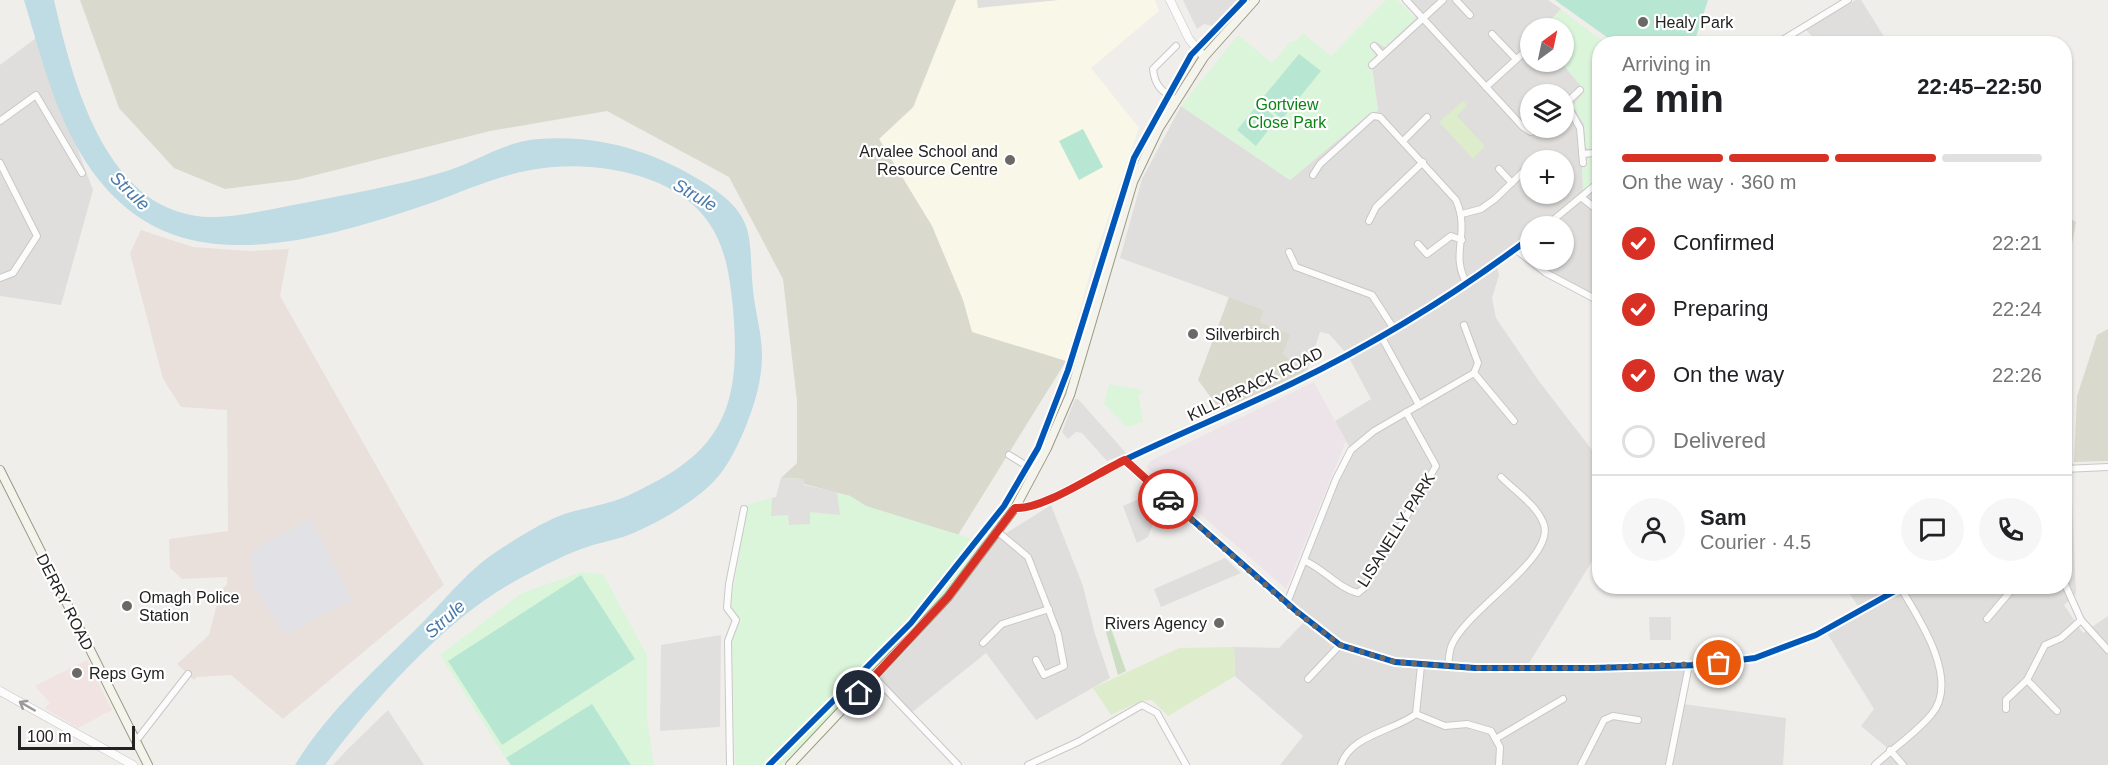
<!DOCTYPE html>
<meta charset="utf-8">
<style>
:root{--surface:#fff;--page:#f6f6f6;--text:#202124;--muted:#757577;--line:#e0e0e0;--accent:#d93025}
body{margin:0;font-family:Arial,sans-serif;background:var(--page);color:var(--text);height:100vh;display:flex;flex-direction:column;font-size:22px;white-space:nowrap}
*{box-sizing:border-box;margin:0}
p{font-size:20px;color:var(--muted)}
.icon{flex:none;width:33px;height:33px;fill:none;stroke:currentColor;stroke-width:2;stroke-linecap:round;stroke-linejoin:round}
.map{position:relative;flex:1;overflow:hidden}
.panel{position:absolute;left:1592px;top:36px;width:480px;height:558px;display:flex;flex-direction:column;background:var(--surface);border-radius:24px;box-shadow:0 2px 4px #0004}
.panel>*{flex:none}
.needle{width:39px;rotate:33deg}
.controls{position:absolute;left:1520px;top:18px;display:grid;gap:12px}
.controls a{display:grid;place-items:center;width:54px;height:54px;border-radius:50%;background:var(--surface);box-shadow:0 2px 4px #0004;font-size:30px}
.scale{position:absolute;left:18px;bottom:15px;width:117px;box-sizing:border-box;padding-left:6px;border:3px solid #222;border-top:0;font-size:16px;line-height:21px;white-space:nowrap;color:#222;-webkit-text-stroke:4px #fff;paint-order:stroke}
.pin{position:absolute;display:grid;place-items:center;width:51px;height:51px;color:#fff;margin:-26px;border:3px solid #fff;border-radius:50%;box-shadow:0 2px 6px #0007}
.courier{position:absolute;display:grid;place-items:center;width:60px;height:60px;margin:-30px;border:4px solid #d93025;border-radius:50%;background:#fff;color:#222;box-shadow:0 2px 8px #0007}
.overview em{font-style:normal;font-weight:700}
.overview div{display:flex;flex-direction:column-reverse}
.overview{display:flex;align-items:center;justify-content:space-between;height:102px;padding:0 30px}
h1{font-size:39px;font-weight:700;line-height:45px}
.bar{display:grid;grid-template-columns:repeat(4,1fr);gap:9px 6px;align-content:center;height:72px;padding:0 30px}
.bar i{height:8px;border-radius:4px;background:var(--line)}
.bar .selected{background:var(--accent)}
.bar p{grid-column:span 4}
.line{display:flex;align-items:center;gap:15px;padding:0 30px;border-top:2px solid var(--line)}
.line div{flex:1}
.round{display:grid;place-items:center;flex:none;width:63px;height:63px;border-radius:32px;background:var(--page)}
ol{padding:0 30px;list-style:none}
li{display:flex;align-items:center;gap:18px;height:66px}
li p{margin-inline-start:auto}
li .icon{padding:6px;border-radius:50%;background:var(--accent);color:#fff;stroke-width:4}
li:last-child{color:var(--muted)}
li i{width:33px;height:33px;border:3px solid var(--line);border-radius:50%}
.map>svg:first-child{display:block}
</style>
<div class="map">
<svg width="2108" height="765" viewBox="0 0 2108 765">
<rect width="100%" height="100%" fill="#f0eeeb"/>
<g fill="#dfdedc" fill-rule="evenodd">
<path d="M1411,0H1548L1561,9L1551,20L1559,28H1530V62H1552L1557,67L1562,63L1585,91L1573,106L1584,124L1586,148L1598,149L1599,156L1587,158L1586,166L1582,168L1583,191L1561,214L1599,182V301L1546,273L1515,249L1496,263L1499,275L1492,298L1496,318L1538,380L1599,459V550L1526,668L1689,665L1683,704L1786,718L1783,765H1280L1303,736L1235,676L1234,647L1279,648L1306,620L1287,603L1336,479L1351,450L1335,421L1371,399L1347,354L1329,334L1320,332L1307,372L1283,354L1289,334L1260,322L1264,310L1120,258L1142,179L1181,106L1290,180L1370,113L1378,111L1371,60L1376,55L1369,46L1375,41L1385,47L1416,18ZM1530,94H1563V128H1530ZM1530,160H1563V194H1530ZM1530,226H1563V260H1530Z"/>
<polygon points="1856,0 1861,0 1888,43 1819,43 1806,30"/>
<polygon points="36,38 93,190 61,305 0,296 0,65"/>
<polygon points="2064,473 2071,473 2076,594 2064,605 2083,633 2108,616 2108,765 1875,765 1890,750 1861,726 1874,709 1825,630 1904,587 2064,586"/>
<polygon points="1150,494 1166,508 1157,513 1148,537 1137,543 1123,506"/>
<polygon points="1051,505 1083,586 1095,634 1110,678 1036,720 986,653 910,714 874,677 989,544"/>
<polygon points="1225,558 1241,573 1161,607 1154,589"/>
<polygon points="1845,587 1894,587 1858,606"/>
</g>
<polygon fill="#f1e3e1" points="87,660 112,710 78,728 44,708 50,703 35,686"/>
<polygon fill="#ede4e9" points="1314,382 1346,441 1286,589 1146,467 1152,460"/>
<polygon fill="#f8f7e8" points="956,0 1155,0 1159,11 1091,68 1139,128 1093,262 1066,361 972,333 963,300 932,226 879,139 914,107"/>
<polygon fill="#eae0db" points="141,230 193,247 251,251 289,249 280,296 444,585 283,719 231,675 197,677 194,680 177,664 209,635 220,592 227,584 227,577 182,579 170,568 169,539 228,531 227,410 181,407 163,379 130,253"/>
<g fill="#d9d9cd">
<polygon points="80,0 956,0 913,107 879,139 932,226 963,300 972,332 1066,361 958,535 866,506 850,496 804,484 802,479 781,478 797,463 797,401 783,279 729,177 607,111 490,131 296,180 225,189 174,168 119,108"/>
<polygon points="2064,215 2076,222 2064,288"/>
<polygon points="1229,297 1264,310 1260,322 1290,334 1283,354 1307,372 1220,410 1198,380"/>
<polygon points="2108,329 2108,461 2074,462 2077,396 2097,335"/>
</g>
<g fill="#ddeccb">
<polygon points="1463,101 1467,105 1457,116 1485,146 1473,159 1439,122"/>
<polygon points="1234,647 1235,676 1168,716 1152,700 1141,701 1111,715 1093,688 1179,648"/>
</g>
<polygon fill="#cbdec1" points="1108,620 1126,671 1118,675 1104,625"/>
<g fill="#daf5da">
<polygon points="1386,0 1397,0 1416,18 1385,47 1375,41 1369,46 1376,55 1371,60 1378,111 1370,113 1290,180 1181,106 1238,35 1272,63 1290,42 1296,41 1303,33 1331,56"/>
<polygon points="1561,10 1605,43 1599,44 1599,155 1598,149 1586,148 1584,124 1573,106 1585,91 1562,63 1557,67 1552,62 1563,62 1563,40 1566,37 1563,28 1559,28 1550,20"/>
<polygon points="1599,156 1599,177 1583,191 1582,168 1587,166 1587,158"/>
<polygon points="1109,384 1142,390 1143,393 1138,395 1143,422 1127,427 1104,404"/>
<polygon points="781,478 803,479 804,485 850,496 866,506 989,544 948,597 844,709 780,765 735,765 732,640 739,619 730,607 748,504 776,497"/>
<polygon points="581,572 603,574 647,655 647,720 654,765 510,765 440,655 520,594"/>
</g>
<g fill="#b7e6d2">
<polygon points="1555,0 1708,0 1694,43 1615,43"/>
<polygon points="1299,54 1321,71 1282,119 1260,101"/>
<polygon points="1259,103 1277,119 1256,146 1237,130"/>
<polygon points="1083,129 1103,167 1079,180 1059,141"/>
<polygon points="581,575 635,659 502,745 448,661"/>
<polygon points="592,704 631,765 511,765 506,758"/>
</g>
<g fill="#e0dfde">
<polygon points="977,0 1059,0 978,8"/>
<polygon points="1183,0 1239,0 1213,26 1204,24 1197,29"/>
<polygon points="1075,399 1078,399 1126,453 1107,461 1082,433 1076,432 1068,439 1062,432"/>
<polygon points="781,478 803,479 804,485 837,492 840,515 810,512 810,524 789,525 788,515 771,516 772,498 776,497"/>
<polygon points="1649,617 1671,617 1671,640 1650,640"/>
<polygon points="721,635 720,727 660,731 661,645"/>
<polygon points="388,710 424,765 333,765 348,749"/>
</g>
<polygon fill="#e2e1e5" points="311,519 352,600 289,633 282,631 253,586 251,550"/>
<path fill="#bfdbe3" d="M24,0H54C73,83 107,219 215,217C244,216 276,208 304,203C349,194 395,186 440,173C474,164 503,141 539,139C600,134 657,152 708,185C758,218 748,238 753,290C755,312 762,333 762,355C762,380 755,403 746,426C737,447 726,472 707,488C685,507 651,527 623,537C610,541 597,543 584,548C559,557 533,571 510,584C443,622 371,703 325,765H295C329,709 380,666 425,620C450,594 471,567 502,548C519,537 540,524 559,516C577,509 596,507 614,501C627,497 639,490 651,484C731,444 740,391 733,308C730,278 726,248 709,223C675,171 586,159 531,170C496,176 464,191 431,203C345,232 222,273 140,218C67,168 48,79 24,0Z"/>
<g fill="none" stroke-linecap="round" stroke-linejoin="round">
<g stroke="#c9c8c7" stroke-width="8">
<g id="minor">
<polyline points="1406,0 1523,127 1531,132 1539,128"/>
<polyline points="1456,0 1470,15"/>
<polyline points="1492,34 1516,59"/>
<polyline points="1776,44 1848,0"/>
<path d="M1176,46L1153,69C1155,87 1162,91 1177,101"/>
<polyline points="1374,46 1382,55"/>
<polyline points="1372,65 1443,0"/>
<polyline points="1486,87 1530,47"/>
<polyline points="1566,103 1580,128 1583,163"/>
<polyline points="1563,106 1580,90"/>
<polyline points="0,121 36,95 82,173"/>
<polyline points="1403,141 1427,117"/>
<polyline points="1582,154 1594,153"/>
<polyline points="0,163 37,236 13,273 0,278"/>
<polyline points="1499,169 1512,183"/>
<path d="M1313,175L1320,164L1373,116L1380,117L1456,200C1471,235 1449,253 1467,284"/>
<polyline points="1582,198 1599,211"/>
<polyline points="1462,214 1481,209 1495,199 1527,168"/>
<polyline points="1369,221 1376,207 1423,162"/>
<polyline points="1546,226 1599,182"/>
<polyline points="1418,244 1427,254 1451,236 1462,240"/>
<polyline points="1515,249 1546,273 1599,301"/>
<polyline points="1289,252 1296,267 1372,295 1394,329"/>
<polyline points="1464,325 1478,363 1474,373"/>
<polyline points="1381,336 1419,405"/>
<polyline points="1474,373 1514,421"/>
<polyline points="1009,455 1035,471"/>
<polyline points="1125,461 1295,610 1340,645 1395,662 1475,668 1593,668 1701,665 1755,658 1816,635 1904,586"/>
<polyline points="2064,469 2108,467"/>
<path d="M1015,508C1043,510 1092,476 1118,463C1176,435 1235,411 1293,383C1376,343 1456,294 1530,238"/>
<polyline points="998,532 1028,557 1058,634 1064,666 1044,675 1036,660"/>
<path d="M1305,561C1324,569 1338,588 1358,593L1364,588L1436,466L1406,412"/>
<polyline points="2064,582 2081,620 2108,650"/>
<polyline points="1287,603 1336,479 1351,450 1374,431 1474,373"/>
<polyline points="1987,619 2009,593 2017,586"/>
<polyline points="983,643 1002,624 1049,609"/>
<path d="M1448,666C1449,660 1449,653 1451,647C1463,612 1555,559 1544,525C1538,506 1515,491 1501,477"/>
<polyline points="874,677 958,765"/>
<polyline points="1308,679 1340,645"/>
<polyline points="2027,680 2057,711"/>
<polyline points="2006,709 2006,700 2027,680 2045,645 2061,638 2081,620"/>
<polyline points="1416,714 1445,726 1467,724 1491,731 1500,747 1499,765"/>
<polyline points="1497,738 1563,699"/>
<polyline points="136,741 188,674"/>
<polyline points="1890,750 1903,765"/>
<polyline points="730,765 728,641 736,620 727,608 729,584 744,509"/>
<polyline points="1028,765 1078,742 1142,705 1157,713 1186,765"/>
<path d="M1341,765C1350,735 1394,731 1416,714L1421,666"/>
<polyline points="1581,765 1604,720 1613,716 1638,720"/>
<polyline points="1669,765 1689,665"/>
<path d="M1875,765C1893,748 1915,734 1931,715C1961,681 1919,618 1900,587"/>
</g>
</g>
<g stroke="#c9c8c7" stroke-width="9">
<g id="tertiary">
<polyline points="1170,0 1189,39 1204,57"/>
<polyline points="0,691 133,765"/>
</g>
</g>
<g stroke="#999a82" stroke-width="10">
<g id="secondary">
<polyline points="0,470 148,765"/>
<polyline points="790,765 948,597 1015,508 1047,448 1070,395 1133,182 1159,128 1204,57 1255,0"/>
</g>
</g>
<use href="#minor" stroke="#fdfcfc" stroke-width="6"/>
<use href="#tertiary" stroke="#fdfcfc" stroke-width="8"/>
<use href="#secondary" stroke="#f4f4ed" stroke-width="8"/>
<g stroke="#fff" stroke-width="10">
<g id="cycleway">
<polyline points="1125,461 1295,610 1340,645 1395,662 1475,668 1593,668 1701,665 1755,658 1816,635 1904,586"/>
<path d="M1015,508C1043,510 1092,476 1118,463C1176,435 1235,411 1293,383C1376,343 1456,294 1530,238"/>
<polyline points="769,765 911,623 1004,506 1038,448 1068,370 1134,158 1191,55 1244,0"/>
</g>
</g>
<use href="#cycleway" stroke="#0057b8" stroke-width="6"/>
</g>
<defs><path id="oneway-shaft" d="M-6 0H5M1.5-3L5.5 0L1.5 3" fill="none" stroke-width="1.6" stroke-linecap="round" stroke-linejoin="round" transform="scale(1.5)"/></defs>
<use stroke="#9a9a9a" href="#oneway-shaft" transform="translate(27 706) rotate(-150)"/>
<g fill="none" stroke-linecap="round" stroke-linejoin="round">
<polyline stroke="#6a6968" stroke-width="6" stroke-dasharray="0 10.8" points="1168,499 1294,610 1340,645 1395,662 1475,668 1593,668 1719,663"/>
<path stroke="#d93025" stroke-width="8" d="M859,693L948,597L1015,508C1043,510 1097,473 1125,460L1168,499"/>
</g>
<g fill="#6a6968" stroke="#fff" stroke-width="2">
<circle cx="1643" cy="22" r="6"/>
<circle cx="1010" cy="160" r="6"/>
<circle cx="1193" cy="334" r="6"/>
<circle cx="127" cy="606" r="6"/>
<circle cx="1219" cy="623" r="6"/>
<circle cx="77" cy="673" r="6"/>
</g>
<g text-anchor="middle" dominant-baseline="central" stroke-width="4.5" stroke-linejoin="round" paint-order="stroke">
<g font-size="16" fill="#222" stroke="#fff" text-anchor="start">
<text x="1655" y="22">Healy Park</text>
<text x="998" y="151" text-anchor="end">Arvalee School and<tspan x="998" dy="18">Resource Centre</tspan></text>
<text x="1205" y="334">Silverbirch</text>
<text x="139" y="597">Omagh Police<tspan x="139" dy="18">Station</tspan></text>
<text x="1207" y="623" text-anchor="end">Rivers Agency</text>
<text x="89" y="673">Reps Gym</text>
</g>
<g font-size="16" fill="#0c8416" stroke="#fff">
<text x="1287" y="104">Gortview<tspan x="1287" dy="18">Close Park</tspan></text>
</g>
<g font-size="16" fill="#222" stroke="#fff">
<text transform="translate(1255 384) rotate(-26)">KILLYBRACK ROAD</text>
<text transform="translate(1396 530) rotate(-58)">LISANELLY PARK</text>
<text transform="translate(65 602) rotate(63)">DERRY ROAD</text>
</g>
<g font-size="18" font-style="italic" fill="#4a7aab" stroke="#fff">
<text transform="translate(130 191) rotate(44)">Strule</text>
<text transform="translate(695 195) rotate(30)">Strule</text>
<text transform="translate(445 619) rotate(-42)">Strule</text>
</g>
</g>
</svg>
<div class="controls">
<a><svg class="needle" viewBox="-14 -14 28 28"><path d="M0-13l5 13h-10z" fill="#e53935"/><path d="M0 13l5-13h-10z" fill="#757577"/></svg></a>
<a><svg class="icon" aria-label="layers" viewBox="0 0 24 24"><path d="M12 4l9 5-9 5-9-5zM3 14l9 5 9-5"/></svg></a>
<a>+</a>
<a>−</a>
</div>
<div class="scale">100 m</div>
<div class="pin" style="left:1719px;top:663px;background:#ea580c"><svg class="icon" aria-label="bag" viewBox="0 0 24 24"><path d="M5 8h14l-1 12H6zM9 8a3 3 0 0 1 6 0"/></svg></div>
<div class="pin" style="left:859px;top:693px;background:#1f2937"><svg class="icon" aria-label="home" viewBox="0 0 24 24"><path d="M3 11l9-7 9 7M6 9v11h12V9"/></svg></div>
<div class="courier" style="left:1168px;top:499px"><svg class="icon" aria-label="car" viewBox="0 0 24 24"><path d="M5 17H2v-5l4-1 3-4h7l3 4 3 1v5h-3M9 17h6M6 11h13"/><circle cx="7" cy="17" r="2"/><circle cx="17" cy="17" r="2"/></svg></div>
<section class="panel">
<div class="overview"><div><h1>2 min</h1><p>Arriving in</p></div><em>22:45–22:50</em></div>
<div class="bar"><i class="selected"></i><i class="selected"></i><i class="selected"></i><i></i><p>On the way · 360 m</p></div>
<ol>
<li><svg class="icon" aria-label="check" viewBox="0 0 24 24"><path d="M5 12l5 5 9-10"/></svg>Confirmed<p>22:21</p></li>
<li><svg class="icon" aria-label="check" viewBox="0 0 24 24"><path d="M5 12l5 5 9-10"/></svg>Preparing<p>22:24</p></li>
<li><svg class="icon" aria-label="check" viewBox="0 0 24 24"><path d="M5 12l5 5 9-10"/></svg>On the way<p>22:26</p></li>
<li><i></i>Delivered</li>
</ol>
<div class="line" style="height:108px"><a class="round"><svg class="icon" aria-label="person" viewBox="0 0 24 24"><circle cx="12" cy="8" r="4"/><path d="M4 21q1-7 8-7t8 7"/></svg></a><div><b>Sam</b><p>Courier · 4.5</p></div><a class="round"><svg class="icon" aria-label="chat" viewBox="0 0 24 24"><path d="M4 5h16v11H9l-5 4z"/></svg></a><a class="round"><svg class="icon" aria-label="phone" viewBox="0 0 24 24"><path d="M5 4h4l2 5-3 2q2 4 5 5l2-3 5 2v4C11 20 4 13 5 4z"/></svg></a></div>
</section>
</div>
